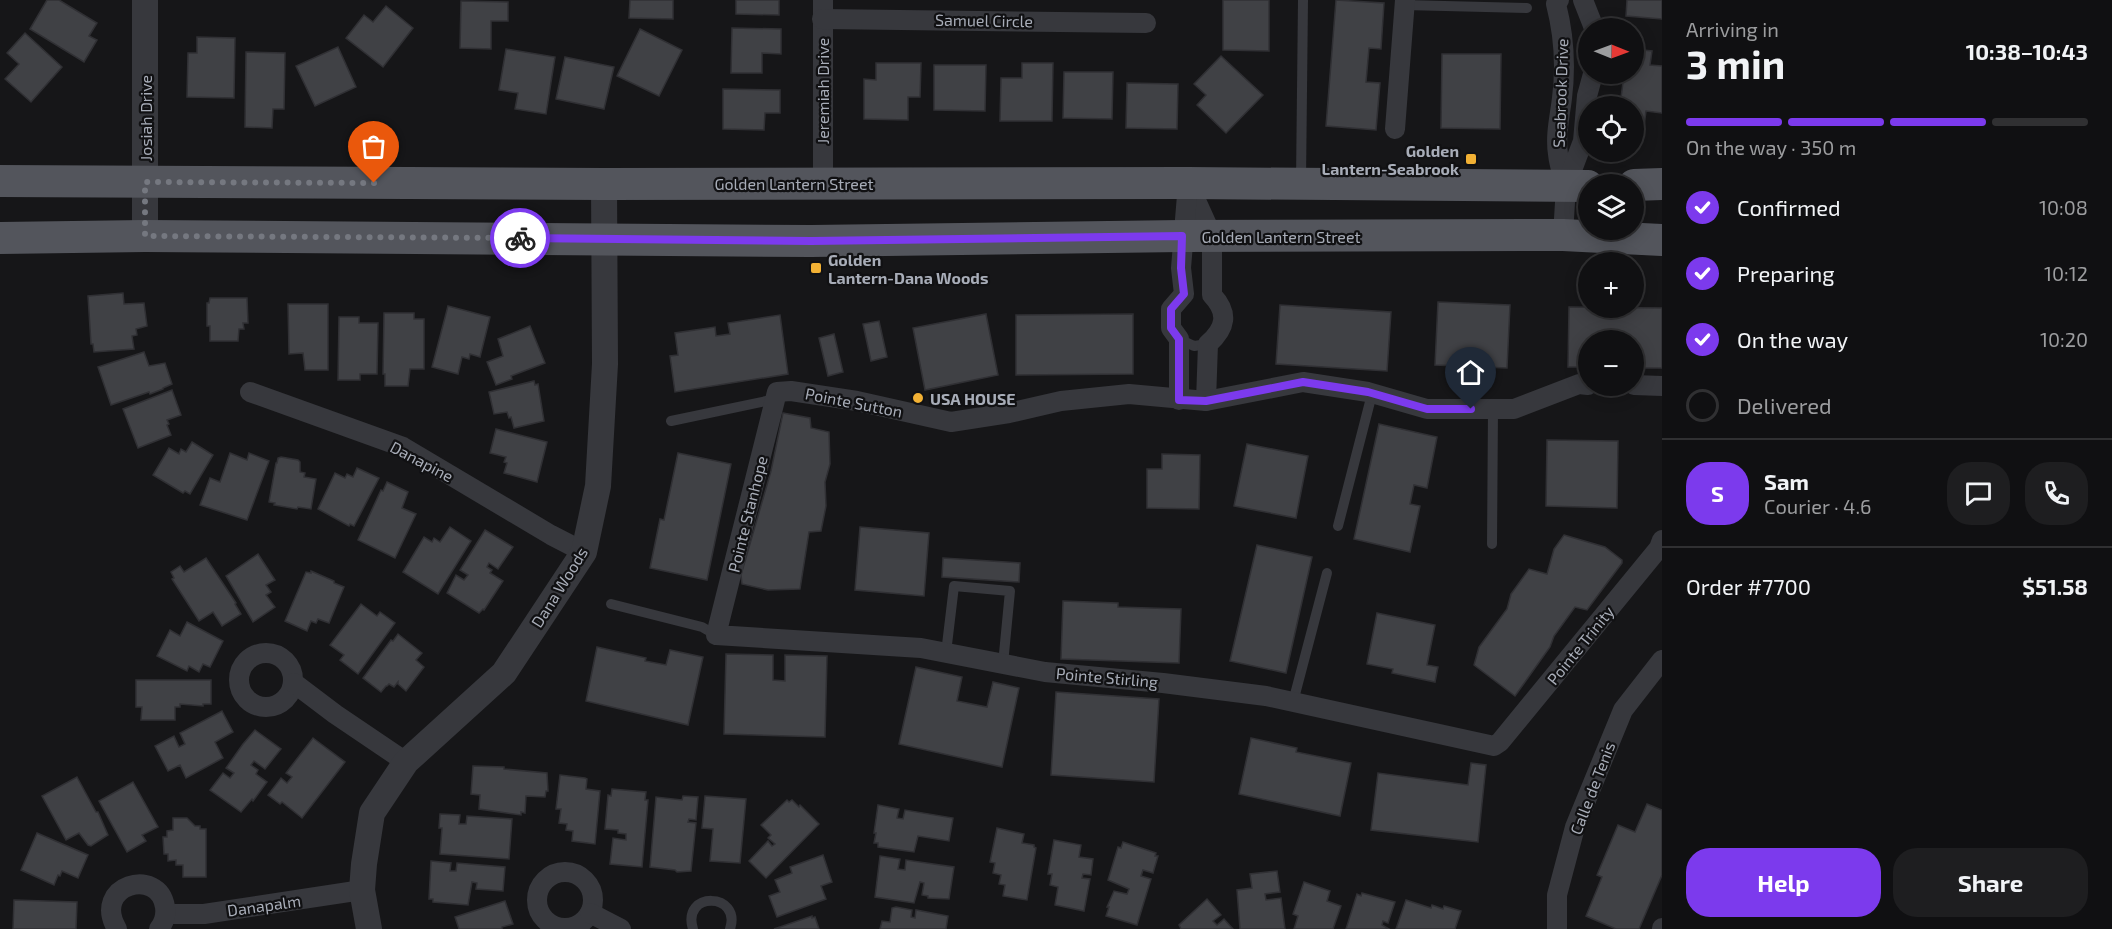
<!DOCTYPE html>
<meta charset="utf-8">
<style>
:root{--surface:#101012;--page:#1e1e20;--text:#f1f3f6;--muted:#9c9d9f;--line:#303032;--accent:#7c3aed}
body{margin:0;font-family:"Exo 2",sans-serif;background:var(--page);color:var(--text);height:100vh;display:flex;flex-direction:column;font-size:22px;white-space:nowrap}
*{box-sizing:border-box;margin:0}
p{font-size:20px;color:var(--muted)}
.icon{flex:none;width:33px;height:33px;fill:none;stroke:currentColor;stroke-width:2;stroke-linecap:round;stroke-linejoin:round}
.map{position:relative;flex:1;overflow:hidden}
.panel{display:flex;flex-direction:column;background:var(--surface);width:450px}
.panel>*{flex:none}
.needle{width:39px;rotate:91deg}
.fabs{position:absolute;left:1578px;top:18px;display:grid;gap:12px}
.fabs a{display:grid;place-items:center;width:66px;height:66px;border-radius:50%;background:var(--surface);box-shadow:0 3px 15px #0003,0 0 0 2px var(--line);font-size:30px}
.pin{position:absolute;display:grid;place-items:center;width:51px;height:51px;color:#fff;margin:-62px -26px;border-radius:50% 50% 50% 0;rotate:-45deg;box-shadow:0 0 6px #0007}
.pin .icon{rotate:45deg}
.courier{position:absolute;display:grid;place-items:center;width:60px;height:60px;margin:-30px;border:4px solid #7c3aed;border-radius:50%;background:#fff;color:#222;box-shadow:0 2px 8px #0007}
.headline em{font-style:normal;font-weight:700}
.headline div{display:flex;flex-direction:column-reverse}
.headline{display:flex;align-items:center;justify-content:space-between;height:102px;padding:0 24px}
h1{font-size:39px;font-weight:700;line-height:45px}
.bar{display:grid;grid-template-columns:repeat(4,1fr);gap:9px 6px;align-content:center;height:72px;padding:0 24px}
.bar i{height:8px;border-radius:4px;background:var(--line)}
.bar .active{background:var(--accent)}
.bar p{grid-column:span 4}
.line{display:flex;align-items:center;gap:15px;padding:0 24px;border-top:2px solid var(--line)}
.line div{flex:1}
.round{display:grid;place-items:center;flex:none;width:63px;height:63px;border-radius:24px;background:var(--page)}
ol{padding:0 24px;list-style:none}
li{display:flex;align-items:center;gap:18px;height:66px}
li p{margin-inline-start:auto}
li .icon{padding:6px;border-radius:50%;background:var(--accent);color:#fff;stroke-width:4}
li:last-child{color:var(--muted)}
li i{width:33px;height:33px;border:3px solid var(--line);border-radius:50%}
.cta{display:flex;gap:12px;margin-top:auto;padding:12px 24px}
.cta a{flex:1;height:69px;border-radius:24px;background:var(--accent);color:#fff;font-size:24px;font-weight:700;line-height:69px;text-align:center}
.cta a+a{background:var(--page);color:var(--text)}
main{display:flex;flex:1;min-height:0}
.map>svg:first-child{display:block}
</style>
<main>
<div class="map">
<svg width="1662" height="929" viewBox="0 0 1662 929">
<rect width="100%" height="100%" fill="#161618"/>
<g fill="#404145" stroke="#303034" stroke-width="1.5">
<polygon points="47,0 59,0 97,23 89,36 97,40 84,62 30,29"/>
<polygon points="630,0 673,0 673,19 629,18"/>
<polygon points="736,0 779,0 779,15 736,14"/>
<polygon points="1223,0 1269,0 1269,51 1223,50"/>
<polygon points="1336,0 1384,3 1381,49 1369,48 1366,82 1380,83 1376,130 1326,126"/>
<polygon points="1627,0 1662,0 1662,19 1626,16"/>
<polygon points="461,1 508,2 508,21 491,21 491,49 460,48"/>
<polygon points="386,6 413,28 383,67 346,38 364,15 373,22"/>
<polygon points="732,28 781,29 781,54 762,53 762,73 731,73"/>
<polygon points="640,29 682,50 659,96 617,76"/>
<polygon points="25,33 62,67 31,102 5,79 19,64 7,53"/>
<polygon points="197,37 235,38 234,98 187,97 188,53 197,53"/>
<polygon points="338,47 356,87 315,106 296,66"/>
<polygon points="506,49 555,57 546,114 515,109 518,93 499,90"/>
<polygon points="1634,49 1652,51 1650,65 1662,66 1662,113 1646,111 1644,126 1634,124 1634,106 1620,106 1624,74 1634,74"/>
<polygon points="246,52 285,53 284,109 273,109 272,128 245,127"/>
<polygon points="1442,54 1501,54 1500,129 1441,128"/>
<polygon points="1221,56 1263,95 1226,133 1197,105 1206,95 1194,84"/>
<polygon points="565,57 614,67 604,109 556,99"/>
<polygon points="876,63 921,63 920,97 908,97 908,120 864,119 864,79 876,80"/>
<polygon points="1022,63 1053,63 1052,121 1000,121 1001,78 1022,78"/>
<polygon points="934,65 986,65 985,111 934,110"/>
<polygon points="1064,72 1113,72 1112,119 1063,118"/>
<polygon points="1127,83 1178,84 1177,129 1126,128"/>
<polygon points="723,89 780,90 780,113 765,113 764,130 723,129"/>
<polygon points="123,293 124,304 144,303 147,326 136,329 137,335 132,336 134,349 94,352 93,344 91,344 88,296"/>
<polygon points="210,298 247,298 248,323 243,323 244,329 239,329 238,341 210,341 210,326 207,326 207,303 209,303"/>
<polygon points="1438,302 1510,305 1507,368 1435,365"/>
<polygon points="288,304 328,304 328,370 305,370 303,353 289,354"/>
<polygon points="1280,305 1391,312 1387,371 1276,364"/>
<polygon points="448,306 490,317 480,357 470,354 469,359 462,357 458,374 432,367"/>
<polygon points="1569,307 1662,308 1662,368 1634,368 1634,340 1588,340 1588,367 1568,367"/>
<polygon points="384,313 414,313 414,319 424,319 424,369 410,369 408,386 385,386 385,374 383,374"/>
<polygon points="986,314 998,375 925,390 913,328"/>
<polygon points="1133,314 1133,374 1016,375 1016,315"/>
<polygon points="780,315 788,374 675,392 670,356 678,355 675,333 715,327 716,336 730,334 728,323"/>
<polygon points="339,317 359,317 359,323 378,323 377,374 360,374 360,380 338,380"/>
<polygon points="879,321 887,357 871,361 863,324"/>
<polygon points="530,326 545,363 511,376 512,379 496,385 487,362 503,356 498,339"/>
<polygon points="834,334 843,372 828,376 819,338"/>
<polygon points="144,352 149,366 165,363 172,384 163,388 163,389 150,394 149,392 111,405 98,367"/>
<polygon points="534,381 535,385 538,384 544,421 514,428 511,417 509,418 507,412 494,414 489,392"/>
<polygon points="172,390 181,415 167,420 169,424 167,425 171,435 138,448 123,409"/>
<polygon points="783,413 810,418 811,428 829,432 830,464 825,482 826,506 821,531 809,532 800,589 768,590 742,584 741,575 771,471"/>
<polygon points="1379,424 1437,437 1427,488 1414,485 1410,504 1420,506 1410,552 1354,539"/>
<polygon points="496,429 547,442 537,482 504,473 507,463 504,462 506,457 490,453"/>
<polygon points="1547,440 1618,441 1617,508 1546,506"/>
<polygon points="192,442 213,455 190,494 185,491 183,493 153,475 169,448 179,454 181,449 186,452"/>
<polygon points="1247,444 1308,456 1296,518 1234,506"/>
<polygon points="230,453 247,460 249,453 269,461 247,520 200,505 210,478 220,482"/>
<polygon points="678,453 731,464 707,580 650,568 660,519 664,520"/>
<polygon points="1162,454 1200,455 1199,509 1147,508 1147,469 1162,469"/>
<polygon points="281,457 298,460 300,462 300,472 305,473 304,477 316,479 311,509 298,507 297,509 274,505 275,503 269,502 276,463 277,463 278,458"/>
<polygon points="357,468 379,478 354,526 350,524 349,526 318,509 335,473 345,478 347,474 353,477"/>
<polygon points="387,482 408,492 402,508 416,514 395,558 358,540 381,490 383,491"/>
<polygon points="450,527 471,541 438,594 403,572 424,537 432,542 434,538 440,542"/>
<polygon points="860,527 929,533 924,596 855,590"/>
<polygon points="485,530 513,547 498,569 489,563 487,567 492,570 490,573 503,581 484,610 483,609 479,613 447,593 456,575 464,580 468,575 460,570"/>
<polygon points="1564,535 1605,547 1622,560 1622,563 1587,610 1575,607 1554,636 1550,647 1515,696 1474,665 1479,647 1507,609 1511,594 1529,569 1547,574 1554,549"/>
<polygon points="1257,545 1312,557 1286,673 1230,661"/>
<polygon points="258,554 275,580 266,585 271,592 266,595 275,607 253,622 226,576"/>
<polygon points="206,558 236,603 235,604 241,614 222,626 213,612 199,621 172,579 174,578 171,572 180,566 184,572"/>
<polygon points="943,558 1020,563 1019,582 942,577"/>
<polygon points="311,571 334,581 334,583 344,587 329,623 318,619 316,623 311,621 307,631 285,621 306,572 311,573"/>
<polygon points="1063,601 1118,603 1118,607 1181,609 1179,663 1061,659"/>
<polygon points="361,604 377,616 380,612 395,623 358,674 340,660 344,655 330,645"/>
<polygon points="1377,613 1435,625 1427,665 1438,667 1435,682 1392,673 1393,669 1367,664"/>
<polygon points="187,622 223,641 210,667 203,664 199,672 189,666 187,671 157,656 170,630 180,636"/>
<polygon points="398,634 422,653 416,660 424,667 406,691 398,684 398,682 394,687 389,684 387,686 386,686 381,692 363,678 391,640 393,641"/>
<polygon points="597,647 646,658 645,661 666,665 670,650 703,657 688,725 586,701"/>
<polygon points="726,654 773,655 773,680 785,681 785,655 827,656 825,737 724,734"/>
<polygon points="916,667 962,677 957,701 987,707 993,682 1019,688 1002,767 899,744"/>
<polygon points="136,680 211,680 211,704 203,704 203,706 180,704 180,707 175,707 175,720 141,720 142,707 136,707"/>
<polygon points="1056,692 1159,699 1154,782 1051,775"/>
<polygon points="222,711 233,732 215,742 223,758 186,778 180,765 168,771 155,746 174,736 179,747 185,744 180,733"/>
<polygon points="255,730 281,749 265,769 254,761 251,765 258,770 256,774 267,782 253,801 252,799 241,812 210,790 223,773 230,778 234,773 226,768 243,744"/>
<polygon points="313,738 345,762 302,818 282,802 280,804 268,795 281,778 287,783 292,777 286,773"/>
<polygon points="1251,738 1297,748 1296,752 1351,763 1340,816 1239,794"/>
<polygon points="1471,763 1486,765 1478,842 1371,830 1378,773 1468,785"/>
<polygon points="473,766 504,767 504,769 547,773 548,791 546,791 545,797 526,796 525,813 521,812 521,815 479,809 480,795 471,794"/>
<polygon points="560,775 585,778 587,779 586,789 600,791 595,844 572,841 573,831 566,830 567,824 559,823 561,809 556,809"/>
<polygon points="77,777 96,812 98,812 108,835 91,846 88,845 79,833 66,840 42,796"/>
<polygon points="133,782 158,827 142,835 146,841 127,852 99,801"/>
<polygon points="612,789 646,792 645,800 648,800 642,867 610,864 613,838 626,840 626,834 618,833 618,830 605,829 608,795 611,796"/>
<polygon points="683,796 698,797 696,820 689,819 688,822 696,823 691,871 677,872 675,870 650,867 656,797 682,800"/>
<polygon points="705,796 746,799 740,863 710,861 713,829 702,828"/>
<polygon points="787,800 789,802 792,800 799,807 800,805 819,824 766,878 749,861 768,841 772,846 775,844 768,838 771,835 761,825"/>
<polygon points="1647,804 1662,810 1662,875 1639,929 1616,929 1586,916 1602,877 1597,875 1618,825 1635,832"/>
<polygon points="878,805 899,809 897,818 903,819 905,810 953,818 949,841 918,836 914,852 878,847 878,843 874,843 876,833 874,833"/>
<polygon points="440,814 460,815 459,824 466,824 467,816 512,819 509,859 440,854 442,828 439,828"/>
<polygon points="173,818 187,818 195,826 200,826 200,829 206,829 206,877 183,877 183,865 176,865 176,860 168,861 168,854 164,854 163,837 167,837 167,831 173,830"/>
<polygon points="997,828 1024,834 1022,843 1034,845 1034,847 1036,848 1027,900 1003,896 1005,885 999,884 1001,875 993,873 995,863 990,862"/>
<polygon points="37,833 88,855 78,878 62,871 60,876 58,875 54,885 21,870"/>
<polygon points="1054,840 1081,845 1079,857 1093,859 1091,875 1083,874 1082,878 1090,879 1084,911 1055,905 1058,887 1050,885 1052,874 1048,874"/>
<polygon points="1123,842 1156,853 1155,856 1158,856 1153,873 1143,870 1141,876 1151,879 1137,925 1106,916 1109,907 1107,907 1114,891 1127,894 1129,889 1108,880 1118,847 1121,848"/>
<polygon points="823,855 832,882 821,886 826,899 777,917 769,896 780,892 775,880 792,873 790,867"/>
<polygon points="880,856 900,859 898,869 905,870 906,860 954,867 949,899 928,898 928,896 922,895 924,883 920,882 914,903 875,897"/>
<polygon points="431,861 451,863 450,871 456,871 457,863 505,867 503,891 476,889 477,883 472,882 468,905 433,902 433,899 429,899"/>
<polygon points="1277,871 1280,892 1265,894 1266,900 1281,898 1285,929 1240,929 1237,890 1252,888 1250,874"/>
<polygon points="1304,882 1330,891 1327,901 1341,906 1333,929 1294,929 1298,916 1293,914"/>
<polygon points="1362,893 1395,902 1388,923 1383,921 1382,925 1389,929 1346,929 1357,894 1361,896"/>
<polygon points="1207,899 1221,915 1213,921 1217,925 1224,919 1233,929 1181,929 1179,925"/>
<polygon points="14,900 77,902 76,929 13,929"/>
<polygon points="1406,900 1431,908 1432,905 1443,909 1444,906 1461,911 1455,929 1396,929"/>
<polygon points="505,901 513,924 502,927 502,929 459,929 455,917"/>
<polygon points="896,907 912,910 911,917 915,918 916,910 948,916 946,929 880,929 882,921 890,922 892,908"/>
<polygon points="812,916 812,918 815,917 819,929 774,929"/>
</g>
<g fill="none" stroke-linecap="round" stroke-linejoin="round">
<g stroke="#37383d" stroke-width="10">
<polyline points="1404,5 1527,8"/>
<polyline points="1301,181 1303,0"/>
<polyline points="1179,339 1194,346 1208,344"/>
<polyline points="671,421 776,399"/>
<polyline points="1338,526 1372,394"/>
<polyline points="1492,544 1493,409"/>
<polyline points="611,604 702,627 716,635"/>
<polyline points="946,653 954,586 1010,591 1003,664"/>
<polyline points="1293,702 1327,573"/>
<path d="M693,929C681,891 742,892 730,929"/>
</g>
<g stroke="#37383d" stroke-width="20">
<polyline points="823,0 823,183"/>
<path d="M1559,0L1556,4C1564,35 1566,66 1562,98C1560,116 1555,135 1558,154C1559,165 1563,176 1566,186"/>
<polyline points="1583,0 1594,28"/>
<polyline points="822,19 1146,23"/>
<polyline points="1395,129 1405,0"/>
<path d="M1188,183L1212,236V295C1229,313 1226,328 1208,344L1206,401"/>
<polyline points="1563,235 1566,186 1583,141 1587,96 1593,74"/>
<polyline points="1588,385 1579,384 1514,409 1427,409 1368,392 1303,382 1206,401 1129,394 1061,401 1009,413 951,422 857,401 791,391 777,392 716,635 921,648 1045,672 1163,683 1266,696 1494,746 1500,742 1659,548 1662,540"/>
<polyline points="1634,385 1662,386"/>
<polyline points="250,392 403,447 551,535 584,552"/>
<polyline points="1179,400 1179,339 1171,328 1171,309 1184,294 1181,268 1188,183"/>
<circle cx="266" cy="680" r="27"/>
<polyline points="294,683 335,714 406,762"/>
<circle cx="565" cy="900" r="28"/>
<polyline points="590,913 621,929"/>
<polyline points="166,914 204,914 362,890"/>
<path d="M117,929C91,885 159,866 165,907C166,915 164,923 159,929"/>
<polyline points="1557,929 1557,895 1575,827 1623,710 1662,660"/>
<polyline points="1662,929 1662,928"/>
</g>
<g stroke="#37383d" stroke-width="26">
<polyline points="145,236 145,0"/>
<polyline points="369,929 362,890 364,864 372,813 406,762 504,673 584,552 598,486 605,364 604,184"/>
</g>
<g stroke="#53555c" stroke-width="32">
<polyline points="0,181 604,184 1188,183 1588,186"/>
<polyline points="1634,185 1662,184"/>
<polyline points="0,238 145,236 811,241 1182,236 1563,235 1662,240"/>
</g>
</g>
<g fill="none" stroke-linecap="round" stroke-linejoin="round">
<polyline stroke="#757880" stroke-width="6" stroke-dasharray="0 10.8" points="374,183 145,182 145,236 520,238"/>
<polyline stroke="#7c3aed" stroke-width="8" points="520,238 811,241 1182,236 1181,268 1184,294 1171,309 1171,328 1179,339 1179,400 1206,401 1303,382 1368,392 1427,409 1471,409"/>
</g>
<g fill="#f2b134" stroke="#111113" stroke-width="2">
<rect x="1465" y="153" width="12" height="12" rx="3"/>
<rect x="810" y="262" width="12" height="12" rx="3"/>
<circle cx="918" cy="398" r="6"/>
</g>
<g text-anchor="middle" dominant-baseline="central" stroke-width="4.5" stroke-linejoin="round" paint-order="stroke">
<g font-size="16" fill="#a8adb8" stroke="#111113">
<text transform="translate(984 20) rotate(1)">Samuel Circle</text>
<text transform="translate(822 91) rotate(-90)">Jeremiah Drive</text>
<text transform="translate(1560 93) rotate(-88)">Seabrook Drive</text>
<text transform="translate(145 118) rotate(-90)">Josiah Drive</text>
<text x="794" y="183">Golden Lantern Street</text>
<text x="1281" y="236">Golden Lantern Street</text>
<text transform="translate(854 402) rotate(11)">Pointe Sutton</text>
<text transform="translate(422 461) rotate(28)">Danapine</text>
<text transform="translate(747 514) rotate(-76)">Pointe Stanhope</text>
<text transform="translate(559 587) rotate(-58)">Dana Woods</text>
<text transform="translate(1580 645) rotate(-51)">Pointe Trinity</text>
<text transform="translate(1107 677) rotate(5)">Pointe Stirling</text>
<text transform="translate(1592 788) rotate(-69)">Calle de Tenis</text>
<text transform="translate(264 905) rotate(-8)">Danapalm</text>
</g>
<g font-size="16" font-weight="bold" fill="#a8adb8" stroke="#111113" text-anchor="start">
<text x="1459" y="150" text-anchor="end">Golden<tspan x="1459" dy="18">Lantern-Seabrook</tspan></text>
<text x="828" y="259">Golden<tspan x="828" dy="18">Lantern-Dana Woods</tspan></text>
<text x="930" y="398">USA HOUSE</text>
</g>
</g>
</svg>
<div class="fabs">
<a><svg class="needle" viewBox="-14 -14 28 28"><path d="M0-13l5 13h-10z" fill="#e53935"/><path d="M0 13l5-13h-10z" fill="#9c9d9f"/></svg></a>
<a><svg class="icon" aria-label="locate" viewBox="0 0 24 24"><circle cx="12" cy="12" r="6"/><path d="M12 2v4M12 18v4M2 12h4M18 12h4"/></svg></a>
<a><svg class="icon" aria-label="layers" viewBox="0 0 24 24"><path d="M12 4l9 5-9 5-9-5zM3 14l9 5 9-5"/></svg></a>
<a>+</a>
<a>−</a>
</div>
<div class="pin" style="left:374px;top:183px;background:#ea580c"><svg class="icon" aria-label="bag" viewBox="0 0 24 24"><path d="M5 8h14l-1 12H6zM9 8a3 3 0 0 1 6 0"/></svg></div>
<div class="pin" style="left:1471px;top:409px;background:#1f2937"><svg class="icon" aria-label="home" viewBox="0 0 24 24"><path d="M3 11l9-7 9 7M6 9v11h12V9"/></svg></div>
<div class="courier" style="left:520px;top:238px"><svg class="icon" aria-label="bike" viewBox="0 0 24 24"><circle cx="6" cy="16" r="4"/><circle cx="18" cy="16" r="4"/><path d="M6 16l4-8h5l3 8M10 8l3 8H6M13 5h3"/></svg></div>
</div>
<section class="panel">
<div class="headline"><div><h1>3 min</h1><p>Arriving in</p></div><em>10:38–10:43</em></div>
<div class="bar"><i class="active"></i><i class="active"></i><i class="active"></i><i></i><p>On the way · 350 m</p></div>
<ol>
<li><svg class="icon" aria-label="check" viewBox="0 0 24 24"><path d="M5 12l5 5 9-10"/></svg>Confirmed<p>10:08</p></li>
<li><svg class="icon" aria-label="check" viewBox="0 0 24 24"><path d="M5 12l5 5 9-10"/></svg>Preparing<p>10:12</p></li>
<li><svg class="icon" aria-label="check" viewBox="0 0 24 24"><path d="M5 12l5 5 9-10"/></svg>On the way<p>10:20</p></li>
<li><i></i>Delivered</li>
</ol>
<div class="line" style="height:108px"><b class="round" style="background:var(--accent);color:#fff">S</b><div><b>Sam</b><p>Courier · 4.6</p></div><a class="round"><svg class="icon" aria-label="chat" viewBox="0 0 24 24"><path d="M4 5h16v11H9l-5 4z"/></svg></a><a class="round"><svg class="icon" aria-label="phone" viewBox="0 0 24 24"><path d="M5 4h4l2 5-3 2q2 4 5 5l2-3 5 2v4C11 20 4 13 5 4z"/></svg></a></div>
<div class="line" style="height:78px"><div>Order #7700</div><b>$51.58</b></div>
<div class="cta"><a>Help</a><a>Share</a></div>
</section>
</main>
